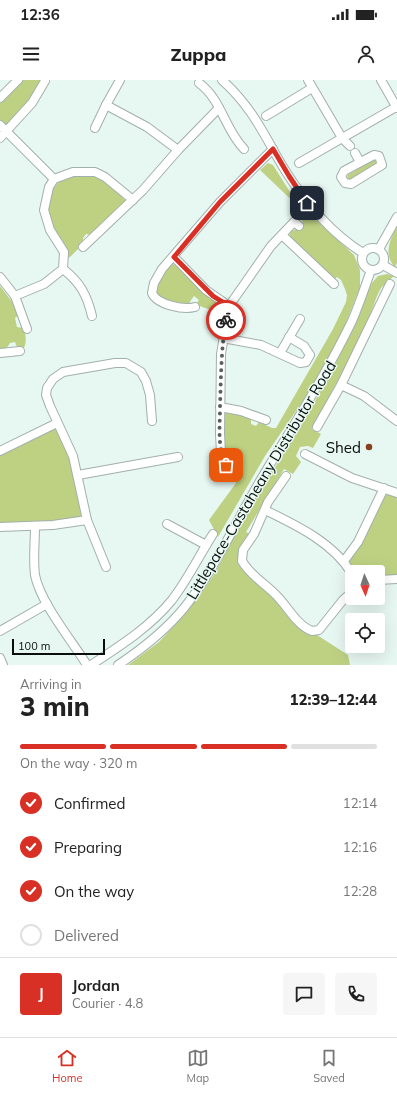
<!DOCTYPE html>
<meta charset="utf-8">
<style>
:root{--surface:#fff;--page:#f6f6f6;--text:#222;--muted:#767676;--line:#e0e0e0;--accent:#d93025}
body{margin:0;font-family:Mulish,sans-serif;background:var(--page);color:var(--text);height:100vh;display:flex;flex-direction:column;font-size:15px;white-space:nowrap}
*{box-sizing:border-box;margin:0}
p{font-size:13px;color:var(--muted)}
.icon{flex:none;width:22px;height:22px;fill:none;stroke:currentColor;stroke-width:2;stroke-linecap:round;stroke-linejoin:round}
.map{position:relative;height:585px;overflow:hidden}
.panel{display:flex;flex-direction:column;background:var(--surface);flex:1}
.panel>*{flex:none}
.needle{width:26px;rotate:177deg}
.controls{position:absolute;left:345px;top:485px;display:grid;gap:8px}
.controls a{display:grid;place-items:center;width:40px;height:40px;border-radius:4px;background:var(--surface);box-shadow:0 4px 16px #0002;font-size:20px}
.scale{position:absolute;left:12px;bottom:10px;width:93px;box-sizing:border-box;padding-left:4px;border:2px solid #080e0c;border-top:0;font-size:11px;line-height:14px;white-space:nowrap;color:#080e0c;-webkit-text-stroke:3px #e7f7f1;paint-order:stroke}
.pin{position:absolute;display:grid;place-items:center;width:34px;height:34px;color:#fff;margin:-17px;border-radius:8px;box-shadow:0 2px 6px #0006}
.courier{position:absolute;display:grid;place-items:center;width:40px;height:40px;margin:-20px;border:3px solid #d93025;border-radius:50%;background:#fff;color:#222;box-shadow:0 1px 5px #0007}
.overview em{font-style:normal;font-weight:800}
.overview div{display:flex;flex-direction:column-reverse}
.overview{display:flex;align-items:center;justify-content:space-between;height:68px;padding:0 20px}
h1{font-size:26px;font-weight:800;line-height:30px}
.bar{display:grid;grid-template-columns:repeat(4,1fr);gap:6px 4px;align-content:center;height:48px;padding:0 20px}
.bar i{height:5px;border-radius:3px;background:var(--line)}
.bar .selected{background:var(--accent)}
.bar p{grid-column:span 4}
.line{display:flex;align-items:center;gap:10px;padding:0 20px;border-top:1px solid var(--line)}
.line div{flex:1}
.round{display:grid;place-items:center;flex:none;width:42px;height:42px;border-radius:4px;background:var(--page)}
ol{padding:0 20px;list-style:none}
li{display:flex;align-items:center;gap:12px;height:44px}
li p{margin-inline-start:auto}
li .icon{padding:4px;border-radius:50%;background:var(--accent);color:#fff;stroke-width:4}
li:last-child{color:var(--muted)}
li i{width:22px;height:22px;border:2px solid var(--line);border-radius:50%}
.status{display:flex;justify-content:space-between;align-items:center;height:28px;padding:0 20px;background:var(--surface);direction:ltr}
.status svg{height:11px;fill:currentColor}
header{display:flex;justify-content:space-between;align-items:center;height:52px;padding:0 20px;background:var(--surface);font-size:18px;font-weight:800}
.tabs{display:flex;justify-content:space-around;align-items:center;height:56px;border-top:1px solid var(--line);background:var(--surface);font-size:11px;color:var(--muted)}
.tabs a{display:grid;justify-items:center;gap:2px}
.tabs .selected{color:var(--accent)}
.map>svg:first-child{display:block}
</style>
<div class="status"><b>12:36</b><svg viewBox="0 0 49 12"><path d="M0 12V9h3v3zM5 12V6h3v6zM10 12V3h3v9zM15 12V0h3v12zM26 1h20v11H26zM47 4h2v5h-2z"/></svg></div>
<header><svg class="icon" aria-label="menu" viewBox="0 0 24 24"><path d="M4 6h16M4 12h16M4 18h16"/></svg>Zuppa<svg class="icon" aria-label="person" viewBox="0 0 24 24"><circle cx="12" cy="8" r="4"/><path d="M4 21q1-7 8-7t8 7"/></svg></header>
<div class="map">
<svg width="397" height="585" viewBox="0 0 397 585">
<rect width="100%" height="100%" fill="#e7f7f1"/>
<g fill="#bed183">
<polygon points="23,0 40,0 40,3 27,25 6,45 0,42 0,23"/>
<polygon points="373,80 376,80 376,85 350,100 347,99 348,95"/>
<polygon points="268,83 273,85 300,128 260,90"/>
<path d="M90,94L108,103L126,121L91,155L86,154L83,158L84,163L70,177L68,178C67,166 59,160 54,150C42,130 49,99 74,95C79,94 85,94 90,94Z"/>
<polygon points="297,130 316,140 354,175 360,190 360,207 343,250 316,302 265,376 218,457 209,440 236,403 233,389 237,384 234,379 226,378 223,367 224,334 225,332 236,332 251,339 251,344 256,346 259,342 272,348 276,348 333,249 346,222 347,215 345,209 341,200 337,197 335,199 331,198 289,157 291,151 298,149 303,143"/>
<path d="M397,146V183L395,187C383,175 390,159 397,146Z"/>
<path d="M172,184L177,185L224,229L221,244C212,224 212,233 196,224L199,220L194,216L189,223L185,224L159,218L155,211L161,195Z"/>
<polygon points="387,194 394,196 381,208 377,216 364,251 312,349 321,354 313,368 308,366 300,367 296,376 301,382 293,394 284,389 246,452 250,454 239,471 238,480 247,493 270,513 309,553 317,555 348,575 350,585 128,585 159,562 175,545 202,512 215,493 244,437 302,344 334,287 372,203 378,196"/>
<path d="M0,206L16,227L19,235L15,238L17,247L23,248C26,254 27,261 24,268L17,267L15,262L10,263L6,269L0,270Z"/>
<polygon points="53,348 58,350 68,372 83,433 79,438 49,442 0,444 0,375"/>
<polygon points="388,414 397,417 397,496 378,497 378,492 356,492 350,483 350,479 367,452 385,415"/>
</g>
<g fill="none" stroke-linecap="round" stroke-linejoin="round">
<g stroke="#a2b0ab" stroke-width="10">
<g id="minor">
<polyline points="120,0 106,25 147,47 178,70"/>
<path d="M222,0C252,27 263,53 283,87C304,121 329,152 363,173"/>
<polyline points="308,0 342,58 350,66"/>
<polyline points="381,0 397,28"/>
<path d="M199,3C222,20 224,48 244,69"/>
<polyline points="0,18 18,0"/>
<polyline points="266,36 312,8"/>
<polyline points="0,45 54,99"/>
<polyline points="95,48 106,25"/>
<polyline points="0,58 32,23 45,1"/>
<polyline points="355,73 360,82"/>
<polygon points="374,75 379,76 382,85 351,104 345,103 341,97 344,91"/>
<polyline points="299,83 396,27"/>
<polyline points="282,155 334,204"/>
<polyline points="83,167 143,110 178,70 219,28"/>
<circle cx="373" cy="179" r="11"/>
<polyline points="379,169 397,137"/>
<polyline points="174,177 206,210 229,226"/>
<polyline points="383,185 397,193"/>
<path d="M63,189C80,202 87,215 92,236"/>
<polyline points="0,197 15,216 27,249"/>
<polyline points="15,216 44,204 63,189 64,172 50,150 44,130 49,107 54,99 73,92 95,92 105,97 133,120"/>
<path d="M195,227C184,230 157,225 152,213L154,203L162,189L220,122L273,69"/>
<polyline points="223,258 261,265 300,283 306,282 310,275 304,266 289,257"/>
<polyline points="0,273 20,271"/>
<polyline points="280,273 300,239"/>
<polyline points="341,305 364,316 397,341"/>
<polyline points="220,327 241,331 266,340"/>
<polyline points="317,347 341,305 390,204"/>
<polyline points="0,371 57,343"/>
<polyline points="305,374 352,398 397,413"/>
<polyline points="231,394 221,373 220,354 221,274 229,226 271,166 294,142 299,146"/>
<polyline points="78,395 178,377"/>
<path d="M286,396L268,422L254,454L243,470L242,481C250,495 264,503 275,514C287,525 296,545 312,551L319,550L343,520L352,512"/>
<path d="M265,430C296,445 334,463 352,494"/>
<polyline points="167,444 206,465"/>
<path d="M35,446C35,462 33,479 35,495C40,522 72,561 87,585"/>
<polyline points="0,447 53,445 87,440"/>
<polyline points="344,481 358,462 384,408"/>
<polyline points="106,487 87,440 73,376 50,326 46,315 47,308 53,299 63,292 115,283 126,283 141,292 146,301 150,315 152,341"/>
<polyline points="378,500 397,499"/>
<polyline points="0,551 47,524"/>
<polyline points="0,578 3,585"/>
<path d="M91,585C120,566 150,547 172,520C188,499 199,476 213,454"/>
<path d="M118,585C142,569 165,551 184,528C217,487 238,436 266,391C296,341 327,293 352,241C359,225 365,207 371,190"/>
</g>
</g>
<use href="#minor" stroke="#fff" stroke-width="8"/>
</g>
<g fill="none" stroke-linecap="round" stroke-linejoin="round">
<path stroke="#56605c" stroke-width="4" stroke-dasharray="0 7.2" d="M226,240C221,269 221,298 220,327C220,347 217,366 226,385"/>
<polyline stroke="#d93025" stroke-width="5" points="226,240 229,226 213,216 174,177 220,122 273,69 289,96 307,123"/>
</g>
<circle fill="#87401d" stroke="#e7f7f1" stroke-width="1.5" cx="369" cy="367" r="4"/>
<g text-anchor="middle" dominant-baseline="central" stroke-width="3" stroke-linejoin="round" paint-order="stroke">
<g font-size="15" fill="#080e0c" stroke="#e7f7f1" text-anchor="end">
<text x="361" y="367">Shed</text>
</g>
<g font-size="15" fill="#080e0c" stroke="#e7f7f1">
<text transform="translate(261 400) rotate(-59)">Littlepace-Castaheany Distributor Road</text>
</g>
</g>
</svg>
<div class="controls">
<a><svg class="needle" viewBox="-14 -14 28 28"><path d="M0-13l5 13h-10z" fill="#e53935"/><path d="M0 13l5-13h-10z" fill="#767676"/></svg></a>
<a><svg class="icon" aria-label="locate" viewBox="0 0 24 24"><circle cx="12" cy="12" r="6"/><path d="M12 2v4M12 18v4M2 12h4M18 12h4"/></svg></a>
</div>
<div class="scale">100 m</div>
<div class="pin" style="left:226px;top:385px;background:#ea580c"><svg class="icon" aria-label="bag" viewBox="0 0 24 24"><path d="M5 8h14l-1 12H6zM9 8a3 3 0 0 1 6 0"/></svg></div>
<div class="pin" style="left:307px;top:123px;background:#1f2937"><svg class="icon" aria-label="home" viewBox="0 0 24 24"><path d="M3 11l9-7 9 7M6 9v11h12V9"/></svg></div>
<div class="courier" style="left:226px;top:240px"><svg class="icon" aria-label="bike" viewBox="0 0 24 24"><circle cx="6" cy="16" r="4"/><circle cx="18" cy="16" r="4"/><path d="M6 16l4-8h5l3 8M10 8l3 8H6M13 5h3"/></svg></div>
</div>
<section class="panel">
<div class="overview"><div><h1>3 min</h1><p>Arriving in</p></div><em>12:39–12:44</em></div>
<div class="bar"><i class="selected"></i><i class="selected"></i><i class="selected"></i><i></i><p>On the way · 320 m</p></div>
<ol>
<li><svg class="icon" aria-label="check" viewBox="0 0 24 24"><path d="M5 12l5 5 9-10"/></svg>Confirmed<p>12:14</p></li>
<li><svg class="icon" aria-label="check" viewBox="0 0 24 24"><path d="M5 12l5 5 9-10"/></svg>Preparing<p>12:16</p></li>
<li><svg class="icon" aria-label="check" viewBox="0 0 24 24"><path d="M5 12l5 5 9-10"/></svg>On the way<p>12:28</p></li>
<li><i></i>Delivered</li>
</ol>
<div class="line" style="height:72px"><b class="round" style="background:var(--accent);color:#fff">J</b><div><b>Jordan</b><p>Courier · 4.8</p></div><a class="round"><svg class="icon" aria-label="chat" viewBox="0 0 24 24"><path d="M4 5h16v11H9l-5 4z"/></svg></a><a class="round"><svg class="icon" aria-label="phone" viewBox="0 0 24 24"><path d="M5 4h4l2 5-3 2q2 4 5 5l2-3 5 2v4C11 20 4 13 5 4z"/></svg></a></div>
</section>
<nav class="tabs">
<a class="selected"><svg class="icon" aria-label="home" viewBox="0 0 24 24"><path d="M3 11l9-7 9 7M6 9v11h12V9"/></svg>Home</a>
<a><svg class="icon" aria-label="map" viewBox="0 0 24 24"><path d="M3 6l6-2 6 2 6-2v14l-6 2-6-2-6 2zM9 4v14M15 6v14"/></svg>Map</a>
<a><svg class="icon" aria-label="saved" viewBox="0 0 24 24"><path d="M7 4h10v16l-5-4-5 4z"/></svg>Saved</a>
</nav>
